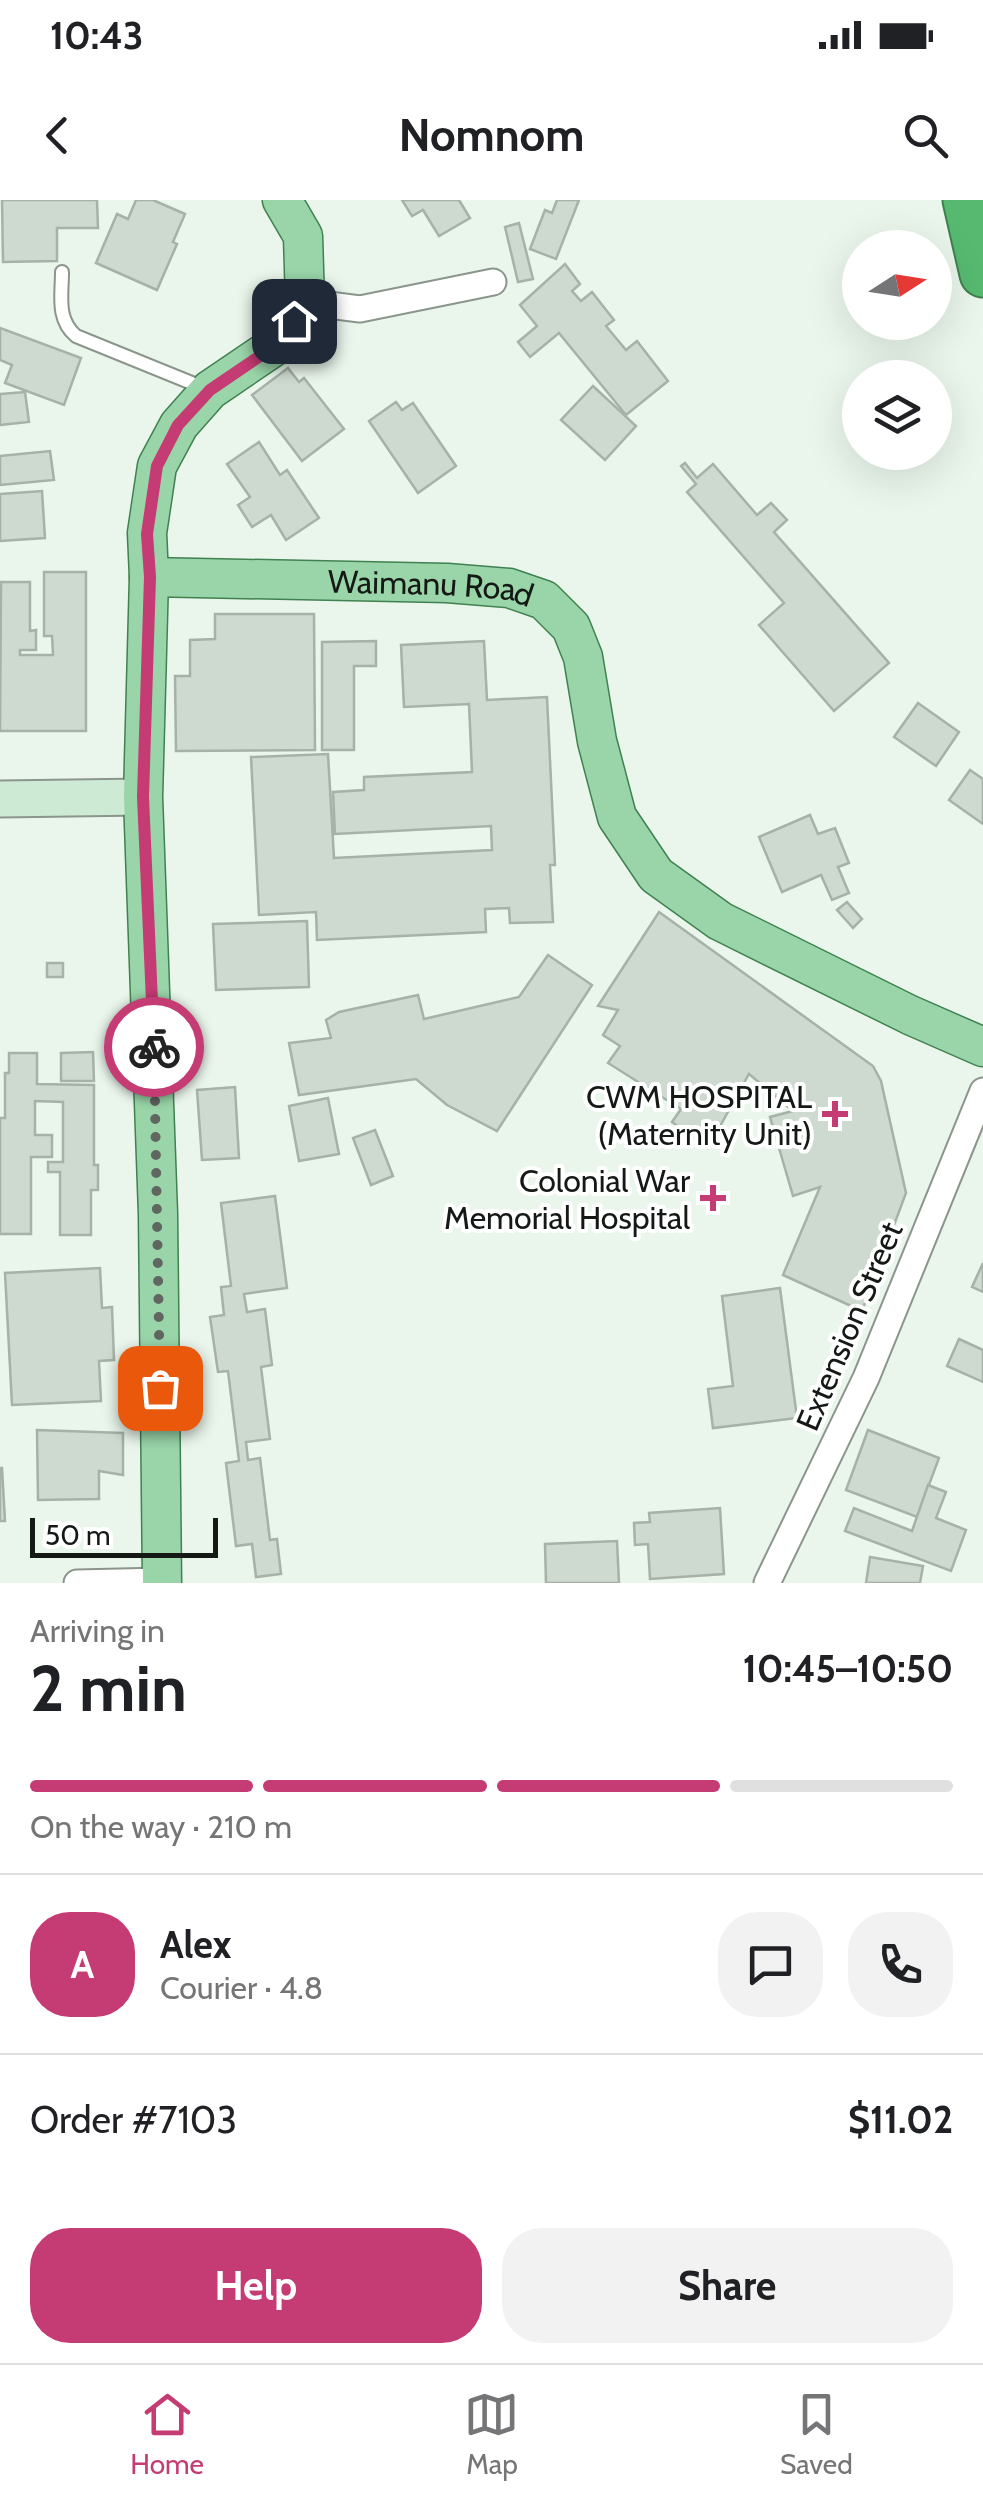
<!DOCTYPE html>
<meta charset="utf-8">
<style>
:root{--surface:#fff;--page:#f2f2f2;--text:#202124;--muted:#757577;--line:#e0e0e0;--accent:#c53b73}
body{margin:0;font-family:Cabin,sans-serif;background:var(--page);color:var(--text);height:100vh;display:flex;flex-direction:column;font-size:38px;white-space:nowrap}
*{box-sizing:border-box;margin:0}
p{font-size:32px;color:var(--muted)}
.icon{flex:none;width:55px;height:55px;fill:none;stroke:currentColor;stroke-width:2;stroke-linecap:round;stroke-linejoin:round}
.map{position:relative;height:1383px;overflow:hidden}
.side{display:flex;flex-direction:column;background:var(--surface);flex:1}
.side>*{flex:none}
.needle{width:65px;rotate:78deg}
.tools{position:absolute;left:842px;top:30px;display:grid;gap:20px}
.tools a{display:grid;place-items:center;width:110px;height:110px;border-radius:50%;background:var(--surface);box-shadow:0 10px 40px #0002;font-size:50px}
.scale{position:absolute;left:30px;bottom:25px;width:188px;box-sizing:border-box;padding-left:10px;border:5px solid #151916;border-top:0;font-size:28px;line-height:35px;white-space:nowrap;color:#151916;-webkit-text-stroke:8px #fff;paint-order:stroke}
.pin{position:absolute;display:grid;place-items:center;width:85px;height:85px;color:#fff;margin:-42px;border-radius:20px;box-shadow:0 5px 15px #0006}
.courier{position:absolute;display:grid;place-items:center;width:100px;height:100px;margin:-50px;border:8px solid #c53b73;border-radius:50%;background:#fff;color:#222;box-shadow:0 2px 12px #0007}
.overview em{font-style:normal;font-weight:700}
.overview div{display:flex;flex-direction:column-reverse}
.overview{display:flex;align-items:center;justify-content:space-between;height:170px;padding:0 30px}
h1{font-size:65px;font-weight:700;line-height:75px}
.bar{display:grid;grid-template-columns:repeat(4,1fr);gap:15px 10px;align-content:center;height:120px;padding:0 30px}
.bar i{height:12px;border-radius:8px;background:var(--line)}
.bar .on{background:var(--accent)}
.bar p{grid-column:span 4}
.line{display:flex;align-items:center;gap:25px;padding:0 30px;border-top:2px solid var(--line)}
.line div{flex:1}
.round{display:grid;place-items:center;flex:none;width:105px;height:105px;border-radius:40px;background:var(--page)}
.button{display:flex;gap:20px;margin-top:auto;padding:20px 30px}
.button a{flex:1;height:115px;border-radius:40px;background:var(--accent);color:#fff;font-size:40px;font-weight:700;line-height:115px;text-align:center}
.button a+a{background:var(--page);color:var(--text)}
.status{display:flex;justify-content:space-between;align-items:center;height:70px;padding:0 50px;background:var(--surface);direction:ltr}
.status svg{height:28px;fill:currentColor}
header{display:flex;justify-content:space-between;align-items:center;height:130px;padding:0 30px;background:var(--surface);font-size:45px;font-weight:700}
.dock{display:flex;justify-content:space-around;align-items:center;height:140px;border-top:2px solid var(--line);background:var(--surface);font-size:28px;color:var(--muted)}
.dock a{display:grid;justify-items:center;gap:5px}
.dock .on{color:var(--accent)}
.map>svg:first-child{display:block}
</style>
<div class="status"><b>10:43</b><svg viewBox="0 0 49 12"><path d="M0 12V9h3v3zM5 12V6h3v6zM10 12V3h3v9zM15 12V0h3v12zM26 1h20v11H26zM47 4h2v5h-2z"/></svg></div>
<header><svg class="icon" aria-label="back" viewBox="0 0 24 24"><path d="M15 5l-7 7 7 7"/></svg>Nomnom<svg class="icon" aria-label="search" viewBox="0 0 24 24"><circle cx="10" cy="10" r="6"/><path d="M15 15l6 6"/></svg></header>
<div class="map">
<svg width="983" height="1383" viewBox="0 0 983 1383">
<rect width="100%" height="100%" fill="#eaf6ec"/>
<g fill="#ced9cf" stroke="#a6b1a7" stroke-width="2.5">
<polygon points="2,0 97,0 98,28 57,28 57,61 3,62"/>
<polygon points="136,0 153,0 185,14 173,42 177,44 157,90 96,63 117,14 128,19"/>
<polygon points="402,0 459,0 470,18 439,36 423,10 412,16"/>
<polygon points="557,0 579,0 556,59 530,49 545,10 552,13"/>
<polygon points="519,23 533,79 518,82 505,27"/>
<polygon points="565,64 580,84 572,91 581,101 592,92 614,120 606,126 626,150 637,141 668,181 626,215 559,133 530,157 518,142 537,126 520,105"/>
<polygon points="0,128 81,158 64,205 5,183 12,165 0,160"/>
<polygon points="288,168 299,182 304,178 344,229 302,261 252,195"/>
<polygon points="593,186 636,226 605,260 561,220"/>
<polygon points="25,192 29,222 0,225 0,194"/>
<polygon points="396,202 402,210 413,203 456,266 418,293 369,221"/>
<polygon points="259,242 280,275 287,270 319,318 286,340 271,315 252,327 238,305 250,297 227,264"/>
<polygon points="50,251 54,280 0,285 0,256"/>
<polygon points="685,263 697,278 713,264 757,315 771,303 787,320 774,332 889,463 834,511 759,425 784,403 687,292 696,284 681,266"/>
<polygon points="42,291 45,338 0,341 0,294"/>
<polygon points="44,372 86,372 86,531 0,531 1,382 30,382 30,431 36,430 36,450 20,450 20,455 53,455 52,436 44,436"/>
<polygon points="215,414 314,414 315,550 176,551 175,476 190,476 190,440 215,439"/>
<polygon points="376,441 376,466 354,466 354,550 322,550 322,442"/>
<polygon points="484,441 487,500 547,497 555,665 550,665 553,722 510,723 509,708 485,709 486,732 317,740 316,712 259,715 251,557 328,554 334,658 492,650 491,626 335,634 333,592 364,590 364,577 472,572 469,504 404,507 401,445"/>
<polygon points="918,503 959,532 936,566 894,537"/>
<polygon points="970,570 983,579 983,624 949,600"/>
<polygon points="810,615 818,634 835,628 849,663 838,667 849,693 832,700 821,675 782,692 759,637"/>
<polygon points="847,702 862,719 853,728 837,710"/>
<polygon points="659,712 873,866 881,881 906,993 862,1111 783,1075 820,987 793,996 770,917 793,911 749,874 708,948 672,922 681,909 608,863 620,846 603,835 618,810 598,806"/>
<polygon points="307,721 309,787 216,790 213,724"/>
<polygon points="548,755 592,785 497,931 447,905 416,879 299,895 289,843 331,838 326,820 339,812 418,795 424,819 519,797"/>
<rect x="47" y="763" width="16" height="14"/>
<polygon points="93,852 94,881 61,881 61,853"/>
<polygon points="9,853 37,853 37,884 94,885 94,965 98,965 98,990 91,990 91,1035 60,1035 60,972 48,972 48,962 63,962 63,902 35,901 35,935 52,935 52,957 31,957 31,1034 0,1034 0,918 5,918 5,873 9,873"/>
<polygon points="235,887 239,958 202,960 197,890"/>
<polygon points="328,898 339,954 299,961 289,906"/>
<polygon points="375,930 393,976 371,985 353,938"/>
<polygon points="275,996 287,1088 244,1094 247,1112 265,1109 272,1165 261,1167 270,1239 246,1242 248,1260 260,1258 270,1340 277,1339 281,1374 256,1377 252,1344 236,1346 226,1263 239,1261 228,1171 218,1172 210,1117 224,1115 221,1087 231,1086 221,1003"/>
<polygon points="983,1063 983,1092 972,1087"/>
<polygon points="100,1068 102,1108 112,1107 114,1160 99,1161 101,1201 12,1205 5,1073"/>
<polygon points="780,1088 797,1218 713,1228 708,1189 733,1186 722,1096"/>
<polygon points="959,1139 983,1150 983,1182 947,1166"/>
<polygon points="37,1230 123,1233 123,1275 99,1271 99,1299 38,1300"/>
<polygon points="868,1230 939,1258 917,1317 846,1290"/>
<polygon points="0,1268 2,1268 5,1321 0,1321"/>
<polygon points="928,1285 946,1292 936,1318 966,1330 951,1371 845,1331 854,1308 912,1331"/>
<polygon points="720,1308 724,1374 650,1379 648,1344 635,1345 634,1323 650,1322 649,1313"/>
<polygon points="617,1341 619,1383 546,1383 545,1344"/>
<polygon points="870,1357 923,1366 920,1383 866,1383"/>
</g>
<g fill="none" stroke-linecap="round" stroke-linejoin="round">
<g stroke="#8b958c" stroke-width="16">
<path id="lane" d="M62,72C62,95 56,119 76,136L204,188"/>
</g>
<g stroke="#8b958c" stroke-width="29">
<g id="street">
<polyline points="305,102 360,109 493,82"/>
<polyline points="77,1383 162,1381"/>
<polyline points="767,1383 866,1178 983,891"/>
</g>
</g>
<g stroke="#8b958c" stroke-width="39">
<polyline id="secondary" points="0,599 143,597"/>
</g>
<g stroke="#408150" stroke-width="41">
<g id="primary">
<path id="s1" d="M149,377L447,383L509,388L544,400L571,427L583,457L597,541L617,617L656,675L720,721L910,815L983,847"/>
<polyline points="162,1383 158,1014 143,597 149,377 147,333 157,266 179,225 210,190 282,141 305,102 303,36 282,0"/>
</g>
</g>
<g stroke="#408150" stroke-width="49">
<polyline id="highway" points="966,0 983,74"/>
</g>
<use href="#lane" stroke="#fff" stroke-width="12"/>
<use href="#street" stroke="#fff" stroke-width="25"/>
<use href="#secondary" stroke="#cdead4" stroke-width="35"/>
<use href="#primary" stroke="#9ad5a9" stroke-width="38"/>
<use href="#highway" stroke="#57b970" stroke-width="45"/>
</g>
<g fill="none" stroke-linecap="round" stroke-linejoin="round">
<polyline stroke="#606661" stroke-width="10" stroke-dasharray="0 18" points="154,847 160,1188"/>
<polyline stroke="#c53b73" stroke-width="12" points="154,847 143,597 150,377 147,334 157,266 178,225 210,190 282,141 294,121"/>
</g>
<g fill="#c53b73" stroke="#fff" stroke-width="4">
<path d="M830 899h10v10h10v10h-10v10h-10v-10h-10v-10h10z"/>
<path d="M708 983h10v10h10v10h-10v10h-10v-10h-10v-10h10z"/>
</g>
<g text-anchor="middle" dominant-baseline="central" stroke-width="8" stroke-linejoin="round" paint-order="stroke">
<g font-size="32" fill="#151916" stroke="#fff">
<text stroke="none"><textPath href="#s1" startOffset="282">Waimanu Road</textPath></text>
<text transform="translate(849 1126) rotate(-67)">Extension Street</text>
</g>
<g font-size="32" fill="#151916" stroke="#fff" text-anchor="end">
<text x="812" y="896">CWM HOSPITAL<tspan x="812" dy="37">(Maternity Unit)</tspan></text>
<text x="690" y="980">Colonial War<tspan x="690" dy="37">Memorial Hospital</tspan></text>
</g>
</g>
</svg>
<div class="tools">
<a><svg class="needle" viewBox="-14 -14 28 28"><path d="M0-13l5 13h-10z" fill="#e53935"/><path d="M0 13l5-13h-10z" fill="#757577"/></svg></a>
<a><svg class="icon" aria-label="layers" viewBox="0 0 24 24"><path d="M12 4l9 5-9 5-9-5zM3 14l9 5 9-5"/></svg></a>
</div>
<div class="scale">50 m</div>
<div class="pin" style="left:160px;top:1188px;background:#ea580c"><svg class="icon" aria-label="bag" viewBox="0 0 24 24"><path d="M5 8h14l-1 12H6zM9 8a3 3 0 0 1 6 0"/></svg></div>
<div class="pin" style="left:294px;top:121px;background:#1f2937"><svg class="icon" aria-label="home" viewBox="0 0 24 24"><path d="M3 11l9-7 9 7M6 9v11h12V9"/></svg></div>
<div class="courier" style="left:154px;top:847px"><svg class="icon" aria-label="bike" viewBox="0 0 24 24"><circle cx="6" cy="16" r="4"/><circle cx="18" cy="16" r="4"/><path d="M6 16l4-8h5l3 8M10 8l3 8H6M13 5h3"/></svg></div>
</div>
<section class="side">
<div class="overview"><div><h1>2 min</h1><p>Arriving in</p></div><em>10:45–10:50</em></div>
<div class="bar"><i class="on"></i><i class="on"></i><i class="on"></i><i></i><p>On the way · 210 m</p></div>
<div class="line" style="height:180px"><b class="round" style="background:var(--accent);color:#fff">A</b><div><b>Alex</b><p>Courier · 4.8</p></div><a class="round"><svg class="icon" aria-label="chat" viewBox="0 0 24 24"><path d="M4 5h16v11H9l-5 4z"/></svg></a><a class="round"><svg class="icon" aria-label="phone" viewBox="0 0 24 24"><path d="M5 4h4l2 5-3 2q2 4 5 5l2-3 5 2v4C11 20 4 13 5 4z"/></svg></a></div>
<div class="line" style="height:130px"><div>Order #7103</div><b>$11.02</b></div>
<div class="button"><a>Help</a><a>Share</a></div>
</section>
<nav class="dock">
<a class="on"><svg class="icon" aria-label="home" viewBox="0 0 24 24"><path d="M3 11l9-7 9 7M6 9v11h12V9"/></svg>Home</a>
<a><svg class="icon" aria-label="map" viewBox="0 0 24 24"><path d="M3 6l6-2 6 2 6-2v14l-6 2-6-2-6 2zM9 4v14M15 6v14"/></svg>Map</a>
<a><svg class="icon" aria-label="saved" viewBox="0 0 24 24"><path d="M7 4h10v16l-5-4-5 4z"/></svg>Saved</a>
</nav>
